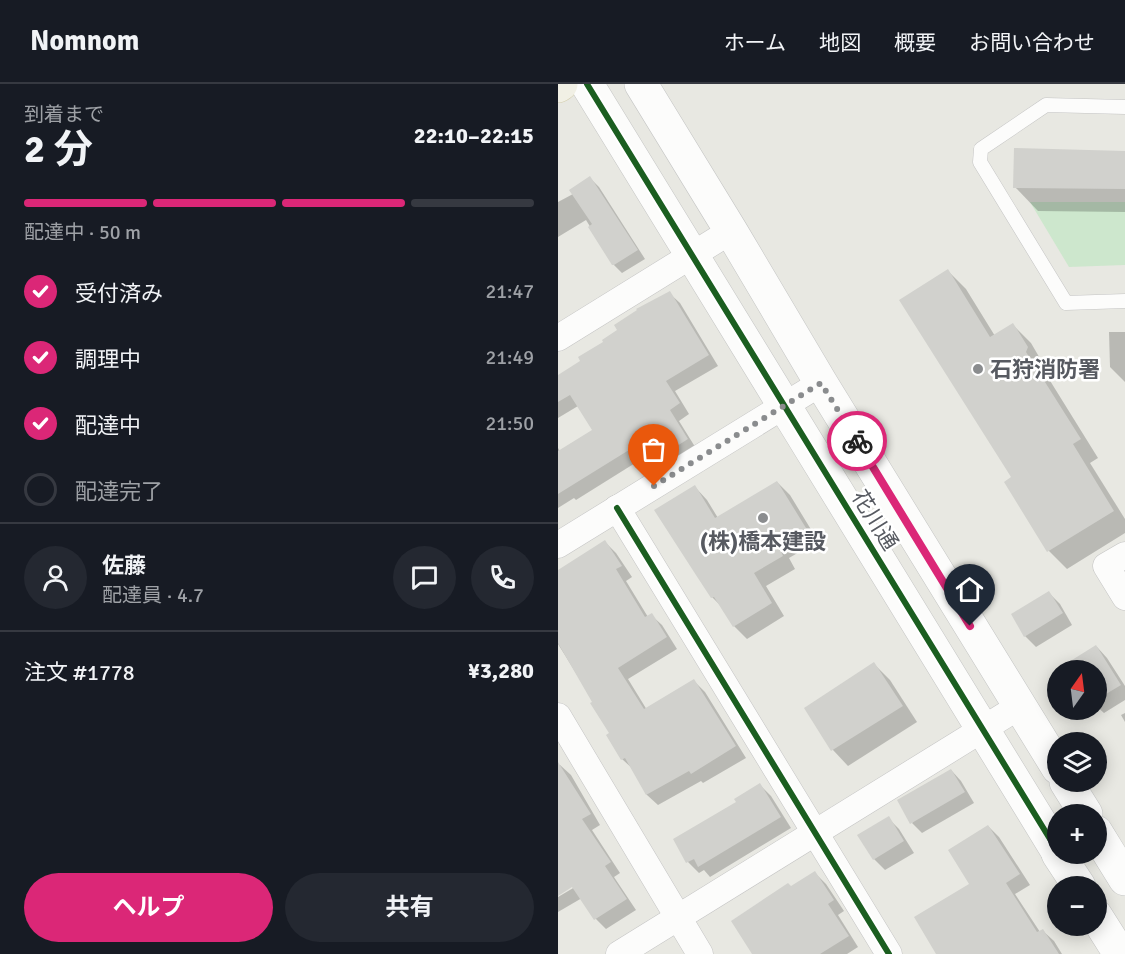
<!DOCTYPE html>
<html lang="ja">
<meta charset="utf-8">
<style>
:root{--surface:#171b24;--page:#242831;--text:#f1f3f6;--muted:#9ea1a6;--line:#363941;--accent:#db2777}
body{margin:0;font-family:Signika,"Noto Sans JP",sans-serif;background:var(--page);color:var(--text);height:100vh;display:flex;flex-direction:column;font-size:22px;white-space:nowrap}
*{box-sizing:border-box;margin:0}
p{font-size:20px;color:var(--muted)}
.icon{flex:none;width:33px;height:33px;fill:none;stroke:currentColor;stroke-width:2;stroke-linecap:round;stroke-linejoin:round}
.map{position:relative;flex:1;overflow:hidden}
.details{display:flex;flex-direction:column;background:var(--surface);width:558px}
.details>*{flex:none}
.needle{width:39px;rotate:14deg}
.tools{position:absolute;left:489px;top:576px;display:grid;gap:12px}
.tools a{display:grid;place-items:center;width:60px;height:60px;border-radius:50%;background:var(--surface);box-shadow:0 3px 15px #0003;font-size:30px}
.pin{position:absolute;display:grid;place-items:center;width:51px;height:51px;color:#fff;margin:-62px -26px;border-radius:50% 50% 50% 0;rotate:-45deg;box-shadow:0 0 6px #0007}
.pin .icon{rotate:45deg}
.courier{position:absolute;display:grid;place-items:center;width:60px;height:60px;margin:-30px;border:4px solid #db2777;border-radius:50%;background:#fff;color:#222;box-shadow:0 2px 8px #0007}
.headline em{font-style:normal;font-weight:700}
.headline div{display:flex;flex-direction:column-reverse}
.headline{display:flex;align-items:center;justify-content:space-between;height:102px;padding:0 24px}
h1{font-size:39px;font-weight:700;line-height:45px}
.bar{display:grid;grid-template-columns:repeat(4,1fr);gap:9px 6px;align-content:center;height:72px;padding:0 24px}
.bar i{height:8px;border-radius:4px;background:var(--line)}
.bar .on{background:var(--accent)}
.bar p{grid-column:span 4}
.line{display:flex;align-items:center;gap:15px;padding:0 24px;border-top:2px solid var(--line)}
.line div{flex:1}
.round{display:grid;place-items:center;flex:none;width:63px;height:63px;border-radius:32px;background:var(--page)}
ol{padding:0 24px;list-style:none}
li{display:flex;align-items:center;gap:18px;height:66px}
li p{margin-inline-start:auto}
li .icon{padding:6px;border-radius:50%;background:var(--accent);color:#fff;stroke-width:4}
li:last-child{color:var(--muted)}
li i{width:33px;height:33px;border:3px solid var(--line);border-radius:50%}
.action{display:flex;gap:12px;margin-top:auto;padding:12px 24px}
.action a{flex:1;height:69px;border-radius:36px;background:var(--accent);color:#fff;font-size:24px;font-weight:700;line-height:69px;text-align:center}
.action a+a{background:var(--page);color:var(--text)}
header{display:flex;align-items:center;gap:36px;box-sizing:border-box;height:84px;padding:0 30px;background:var(--surface);border-bottom:2px solid var(--line)}
header strong{font-size:28px}
nav{display:flex;gap:33px;margin-inline-start:auto;font-size:21px}
main{display:flex;flex:1;min-height:0}
.map>svg:first-child{display:block}
</style>
<header>
<strong>Nomnom</strong>
<nav><a>ホーム</a><a>地図</a><a>概要</a><a>お問い合わせ</a></nav>
</header>
<main>
<section class="details">
<div class="headline"><div><h1>2 分</h1><p>到着まで</p></div><em>22:10–22:15</em></div>
<div class="bar"><i class="on"></i><i class="on"></i><i class="on"></i><i></i><p>配達中 · 50 m</p></div>
<ol>
<li><svg class="icon" aria-label="check" viewBox="0 0 24 24"><path d="M5 12l5 5 9-10"/></svg>受付済み<p>21:47</p></li>
<li><svg class="icon" aria-label="check" viewBox="0 0 24 24"><path d="M5 12l5 5 9-10"/></svg>調理中<p>21:49</p></li>
<li><svg class="icon" aria-label="check" viewBox="0 0 24 24"><path d="M5 12l5 5 9-10"/></svg>配達中<p>21:50</p></li>
<li><i></i>配達完了</li>
</ol>
<div class="line" style="height:108px"><a class="round"><svg class="icon" aria-label="person" viewBox="0 0 24 24"><circle cx="12" cy="8" r="4"/><path d="M4 21q1-7 8-7t8 7"/></svg></a><div><b>佐藤</b><p>配達員 · 4.7</p></div><a class="round"><svg class="icon" aria-label="chat" viewBox="0 0 24 24"><path d="M4 5h16v11H9l-5 4z"/></svg></a><a class="round"><svg class="icon" aria-label="phone" viewBox="0 0 24 24"><path d="M5 4h4l2 5-3 2q2 4 5 5l2-3 5 2v4C11 20 4 13 5 4z"/></svg></a></div>
<div class="line" style="height:78px"><div>注文 #1778</div><b>¥3,280</b></div>
<div class="action"><a>ヘルプ</a><a>共有</a></div>
</section>
<div class="map">
<svg width="567" height="870" viewBox="0 0 567 870">
<rect width="100%" height="100%" fill="#e8e8e2"/>
<polygon fill="#cde7cd" points="472,118 567,118 567,181 511,183"/>
<g fill="#0003">
<polygon points="567,68 567,128 480,127 457,103"/>
<polygon points="32,94 41,103 87,175 64,189 55,180 28,136 0,153 0,118 15,110"/>
<polygon points="390,187 408,205 437,252 455,241 473,259 487,283 486,287 540,374 532,379 567,435 567,449 509,485 491,467 455,393"/>
<polygon points="111,209 122,219 160,282 117,307 131,330 121,337 139,366 120,378 107,364 84,378 82,376 18,416 16,414 0,424 0,364 2,367 36,346 20,322 0,334 0,292 24,278"/>
<polygon points="551,248 567,248 567,298 552,283"/>
<polygon points="219,398 232,411 260,457 231,474 237,485 208,502 226,532 189,555 176,542 164,523 154,513 137,403 149,416 160,434"/>
<polygon points="47,458 58,469 74,493 68,497 90,533 93,531 104,541 119,565 70,595 89,626 136,597 147,608 188,674 145,699 143,697 100,721 89,711 76,686 64,675 50,651 53,649 36,618 0,560 0,488"/>
<polygon points="491,509 502,520 514,541 478,563 467,552"/>
<polygon points="539,563 549,574 567,602 567,616 546,629 538,622 538,586 515,586 511,580"/>
<polygon points="316,580 332,596 359,638 290,682 275,666 248,625"/>
<polygon points="567,629 567,638 563,631"/>
<polygon points="2,681 13,691 42,741 34,746 62,789 56,793 78,826 48,845 38,835 24,814 0,828 0,813 22,800 20,798 0,810 0,682"/>
<polygon points="393,686 403,697 416,719 364,749 354,739"/>
<polygon points="202,701 213,712 233,744 152,793 146,786 141,789 130,778 117,756 180,719"/>
<polygon points="330,734 341,745 356,769 327,786 316,775 301,752"/>
<polygon points="430,742 441,753 472,801 457,810 482,848 485,847 496,857 504,870 379,870 413,801"/>
<polygon points="257,789 268,800 286,827 280,831 300,863 289,870 196,870 233,804"/>
</g>
<g fill="#d1d1cd">
<polygon points="456,64 567,67 567,105 455,104"/>
<polygon points="32,92 80,166 56,181 54,181 30,143 34,140 11,106"/>
<polygon points="390,185 432,253 455,239 470,263 468,268 523,355 515,360 556,427 489,468 446,398 453,393 341,216"/>
<polygon points="112,207 151,271 108,297 122,319 112,326 130,355 108,369 98,353 73,369 71,366 0,410 0,367 34,346 12,311 0,318 0,291 22,277 20,273 45,258 44,256 59,246 56,241 79,226 78,225"/>
<polygon points="219,397 248,444 220,461 225,472 196,489 214,519 175,543 156,513 153,514 136,488 96,426 137,401 157,434"/>
<polygon points="47,456 64,482 58,485 87,533 94,529 109,553 60,584 86,625 136,595 178,662 133,690 131,687 88,711 67,674 63,676 48,651 51,649 32,619 34,618 0,559 0,486"/>
<polygon points="491,507 505,529 466,553 453,530"/>
<polygon points="538,561 563,601 538,616 538,586 498,586"/>
<polygon points="316,578 345,622 273,667 246,624"/>
<polygon points="0,678 33,730 24,735 53,778 47,782 69,815 36,836 14,803 0,812"/>
<polygon points="393,685 407,708 352,740 339,716"/>
<polygon points="202,699 223,733 140,783 136,775 128,779 115,755 178,718 176,715"/>
<polygon points="331,732 346,757 315,776 299,751"/>
<polygon points="430,741 462,790 448,799 479,848 485,845 501,870 378,870 356,833 411,800 390,766"/>
<polygon points="257,787 276,816 270,820 291,852 262,870 194,870 173,837 230,799 233,802"/>
</g>
<g fill="none" stroke-linecap="round" stroke-linejoin="round">
<g stroke="#c4c4c4" stroke-width="15">
<polyline id="lane" points="567,23 488,21 423,65 422,78 508,219 567,217"/>
</g>
<g stroke="#c4c4c4" stroke-width="27">
<g id="street">
<polyline points="0,254 173,147"/>
<polyline points="59,424 331,870"/>
<polyline points="0,461 263,299"/>
<polyline points="567,471 548,482 567,513"/>
<polyline points="0,632 142,870"/>
<polyline points="61,870 462,622"/>
</g>
</g>
<g stroke="#c4c5c4" stroke-width="34">
<g id="secondary">
<polyline points="29,0 500,768"/>
<polyline points="83,0 173,147 263,299 500,684"/>
<polyline points="508,698 528,730"/>
<polyline points="538,748 567,795"/>
<polyline points="500,770 521,802"/>
<polyline points="538,832 562,870"/>
</g>
</g>
<g stroke="#d3cdad" stroke-width="34">
<polyline id="primary" points="0,2 3,0"/>
</g>
<use href="#lane" stroke="#fcfcfb" stroke-width="14"/>
<use href="#street" stroke="#fcfcfb" stroke-width="26"/>
<use href="#secondary" stroke="#fcfcfb" stroke-width="33"/>
<use href="#primary" stroke="#f1f0e5" stroke-width="33"/>
<g stroke="#fff" stroke-width="10">
<g id="cycleway">
<polyline points="29,0 500,768"/>
<polyline points="59,424 331,870"/>
</g>
</g>
<use href="#cycleway" stroke="#1b5e20" stroke-width="6"/>
</g>
<g fill="none" stroke-linecap="round" stroke-linejoin="round">
<polyline stroke="#8a8c8e" stroke-width="6" stroke-dasharray="0 10.8" points="96,402 263,299 299,357"/>
<polyline stroke="#db2777" stroke-width="8" points="299,357 412,542"/>
</g>
<g fill="#8a8c8e" stroke="#fff" stroke-width="2">
<circle cx="420" cy="285" r="6"/>
<circle cx="205" cy="434" r="6"/>
</g>
<g text-anchor="middle" dominant-baseline="central" stroke-width="5" stroke-linejoin="round" paint-order="stroke">
<g font-size="22" font-weight="bold" fill="#575a61" stroke="#fff" text-anchor="start">
<text x="432" y="285">石狩消防署</text>
<text x="205" y="457" text-anchor="middle">(株)橋本建設</text>
</g>
<g font-size="22" fill="#575a61" stroke="#fff">
<text transform="translate(317 436) rotate(58)">花川通</text>
</g>
</g>
</svg>
<div class="tools">
<a><svg class="needle" viewBox="-14 -14 28 28"><path d="M0-13l5 13h-10z" fill="#e53935"/><path d="M0 13l5-13h-10z" fill="#9ea1a6"/></svg></a>
<a><svg class="icon" aria-label="layers" viewBox="0 0 24 24"><path d="M12 4l9 5-9 5-9-5zM3 14l9 5 9-5"/></svg></a>
<a>+</a>
<a>−</a>
</div>
<div class="pin" style="left:96px;top:402px;background:#ea580c"><svg class="icon" aria-label="bag" viewBox="0 0 24 24"><path d="M5 8h14l-1 12H6zM9 8a3 3 0 0 1 6 0"/></svg></div>
<div class="pin" style="left:412px;top:542px;background:#1f2937"><svg class="icon" aria-label="home" viewBox="0 0 24 24"><path d="M3 11l9-7 9 7M6 9v11h12V9"/></svg></div>
<div class="courier" style="left:299px;top:357px"><svg class="icon" aria-label="bike" viewBox="0 0 24 24"><circle cx="6" cy="16" r="4"/><circle cx="18" cy="16" r="4"/><path d="M6 16l4-8h5l3 8M10 8l3 8H6M13 5h3"/></svg></div>
</div>
</main>
